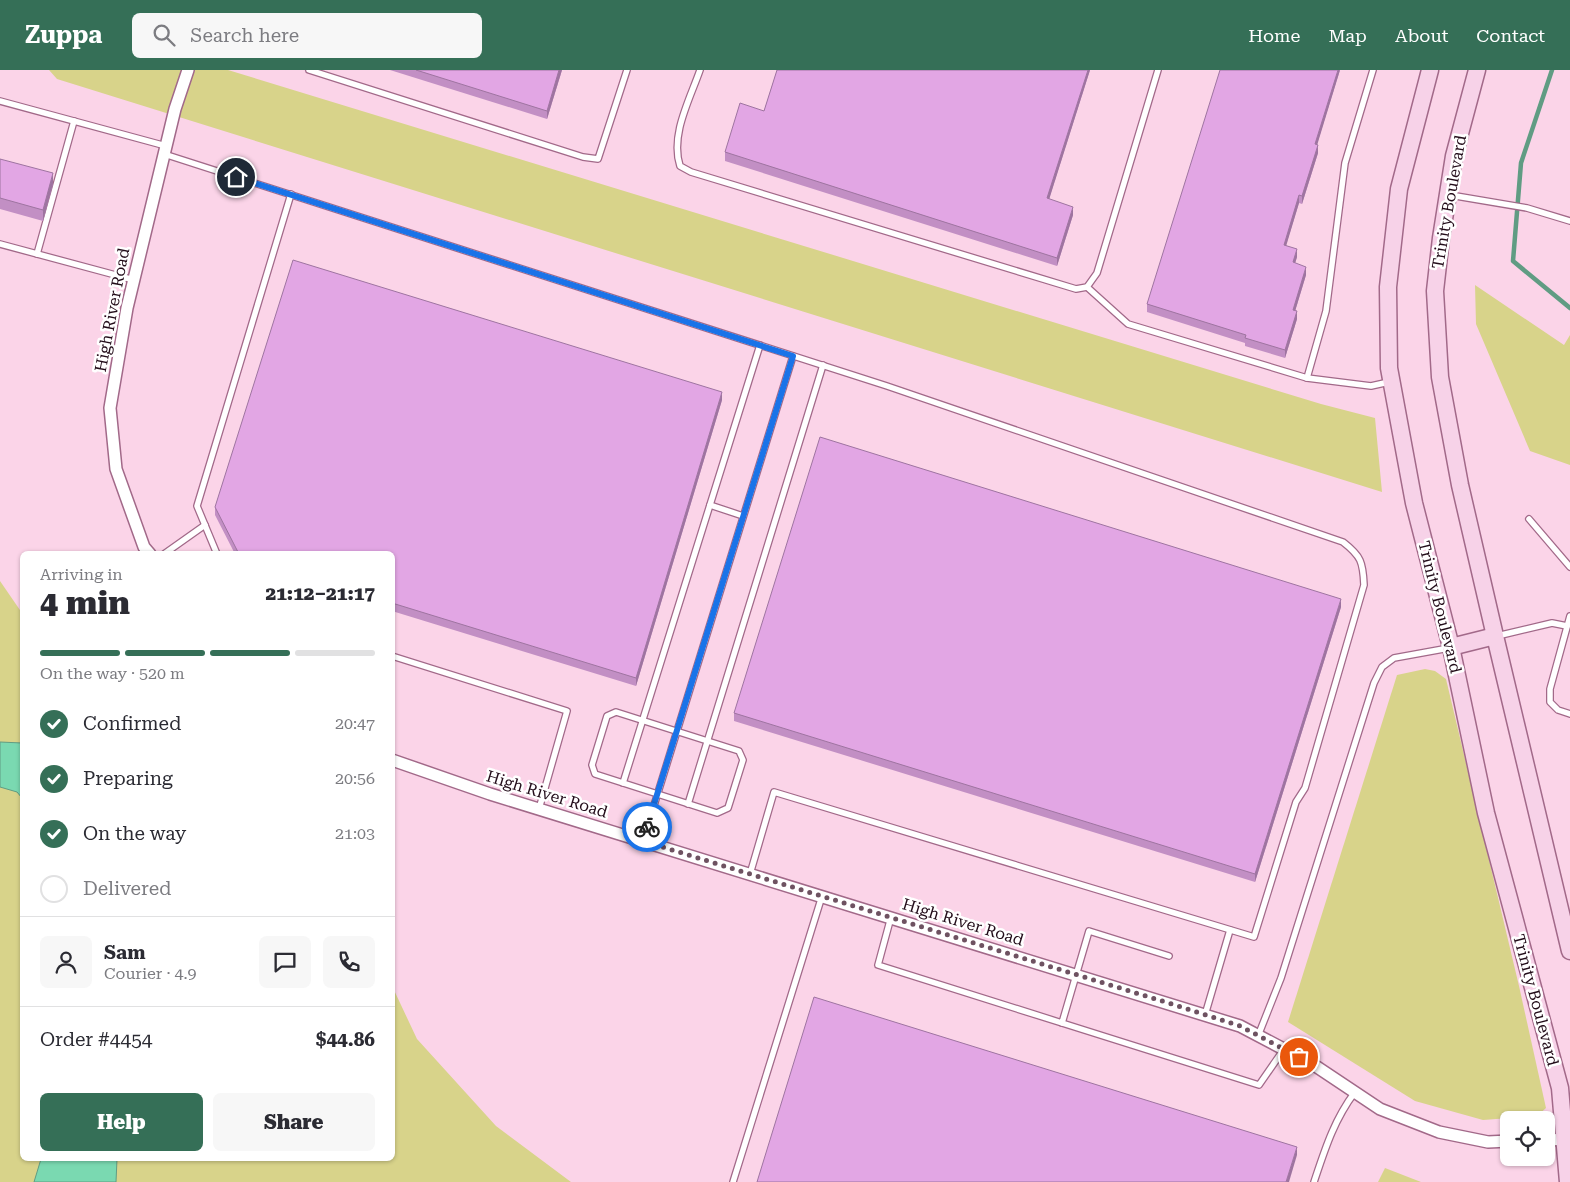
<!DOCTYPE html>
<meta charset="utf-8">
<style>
:root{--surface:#fff;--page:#f7f7f7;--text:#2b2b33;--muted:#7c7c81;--line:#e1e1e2;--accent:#356f57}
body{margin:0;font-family:"Roboto Serif",serif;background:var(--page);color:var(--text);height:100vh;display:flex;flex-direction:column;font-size:19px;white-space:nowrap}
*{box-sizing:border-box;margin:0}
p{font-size:16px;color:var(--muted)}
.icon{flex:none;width:28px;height:28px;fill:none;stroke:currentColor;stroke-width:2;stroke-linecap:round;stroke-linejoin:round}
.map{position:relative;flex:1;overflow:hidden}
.sheet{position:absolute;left:20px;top:481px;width:375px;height:610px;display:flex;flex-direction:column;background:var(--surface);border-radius:8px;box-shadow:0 1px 4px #0004}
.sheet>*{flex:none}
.tools{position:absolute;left:1500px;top:1041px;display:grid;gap:10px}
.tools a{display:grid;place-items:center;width:55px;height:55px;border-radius:8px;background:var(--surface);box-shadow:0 1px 4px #0004;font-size:25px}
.pin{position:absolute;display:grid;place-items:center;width:42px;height:42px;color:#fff;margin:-21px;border:2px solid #fff;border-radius:50%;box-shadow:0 1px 5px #0007}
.courier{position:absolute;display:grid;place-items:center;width:50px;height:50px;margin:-25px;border:4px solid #1a73e8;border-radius:50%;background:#fff;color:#222;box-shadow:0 1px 6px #0007}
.headline em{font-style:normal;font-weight:800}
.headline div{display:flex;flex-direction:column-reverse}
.headline{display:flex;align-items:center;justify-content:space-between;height:85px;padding:0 20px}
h1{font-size:32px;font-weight:800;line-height:38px}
.bar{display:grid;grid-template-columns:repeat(4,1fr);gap:8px 5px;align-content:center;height:60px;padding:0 20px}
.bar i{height:6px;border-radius:4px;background:var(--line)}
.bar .selected{background:var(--accent)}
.bar p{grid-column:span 4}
.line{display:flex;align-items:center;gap:12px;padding:0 20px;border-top:1px solid var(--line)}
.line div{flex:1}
.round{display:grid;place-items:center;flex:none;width:52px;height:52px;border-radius:8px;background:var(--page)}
ol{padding:0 20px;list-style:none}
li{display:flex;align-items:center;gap:15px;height:55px}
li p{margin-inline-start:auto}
li .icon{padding:5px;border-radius:50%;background:var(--accent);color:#fff;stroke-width:4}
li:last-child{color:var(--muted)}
li i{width:28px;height:28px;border:2px solid var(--line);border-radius:50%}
.cta{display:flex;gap:10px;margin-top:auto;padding:10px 20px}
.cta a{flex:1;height:58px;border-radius:8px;background:var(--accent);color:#fff;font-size:20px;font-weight:800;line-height:58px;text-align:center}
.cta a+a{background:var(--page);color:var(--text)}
header{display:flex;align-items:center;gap:30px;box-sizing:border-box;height:70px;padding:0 25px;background:var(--accent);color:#fff}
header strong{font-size:24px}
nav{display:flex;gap:28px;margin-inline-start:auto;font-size:18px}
.search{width:350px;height:45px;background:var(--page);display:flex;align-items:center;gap:12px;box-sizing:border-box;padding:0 18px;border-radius:8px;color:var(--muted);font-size:19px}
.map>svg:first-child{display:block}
</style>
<header>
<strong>Zuppa</strong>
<div class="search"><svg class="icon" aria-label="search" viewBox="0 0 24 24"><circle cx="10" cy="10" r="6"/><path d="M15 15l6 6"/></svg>Search here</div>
<nav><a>Home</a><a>Map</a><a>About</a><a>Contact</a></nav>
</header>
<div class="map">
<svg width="1570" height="1112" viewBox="0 0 1570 1112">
<rect width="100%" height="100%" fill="#fbd4e8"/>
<g fill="#d8d38a">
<polygon points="49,0 228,0 1321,334 1375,348 1382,422 57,9"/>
<polygon points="1475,215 1564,275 1570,265 1570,395 1530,381 1476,254"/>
<polygon points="0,511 22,543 22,1089 392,1089 393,918 417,969 496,1056 571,1112 0,1112"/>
<polygon points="1425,599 1435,601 1446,609 1519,916 1546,1038 1537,1046 1483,1050 1415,1031 1288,952 1397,605"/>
<polygon points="1385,1098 1421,1112 1378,1112"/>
</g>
<g fill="#7ad9b1" stroke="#609c83">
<polygon points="0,672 22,673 22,728 17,722 0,717"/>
<polygon points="41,1089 117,1089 116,1112 34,1112"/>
</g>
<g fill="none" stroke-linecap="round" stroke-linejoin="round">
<polyline stroke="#609c83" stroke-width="4.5" points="1552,0 1521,93 1513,191 1570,238"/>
<g stroke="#a26989" stroke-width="8">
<g id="service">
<polyline points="309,0 583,87 598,89 627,0"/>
<path d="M700,0C690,29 670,65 680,96L691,102L1076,219L1087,217L1097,203L1158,0"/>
<polyline points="0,31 166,76"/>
<path d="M164,84L887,316L1343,472C1361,486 1363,492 1364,515L1305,718L1296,732L1254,867L774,722L750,804"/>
<polyline points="1450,125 1527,138 1570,151"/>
<polyline points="0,174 134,210"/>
<polyline points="37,184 74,51"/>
<polyline points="1087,217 1128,254 1307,308 1326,241 1345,93 1373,0"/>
<polyline points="1307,308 1371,316 1389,312"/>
<polyline points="710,435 743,446"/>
<polyline points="1529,449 1570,497"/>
<polyline points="164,484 205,455"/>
<polyline points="217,484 197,436 291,124"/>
<polyline points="1570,546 1550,619 1550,632 1558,640 1570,644"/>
<polyline points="1497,566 1552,553 1567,556"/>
<polyline points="392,586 567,641 539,739"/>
<polygon points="616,642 739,681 743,690 728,738 717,743 595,704 592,695 607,646"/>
<polyline points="623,713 760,275"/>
<polyline points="688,734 823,295"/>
<polyline points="643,771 793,286"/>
<polyline points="891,847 878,895 1062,953 1089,861 1169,886"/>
<polyline points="1205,945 1230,860"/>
<polyline points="1062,953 1259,1015 1284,979"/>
<polyline points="1258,966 1281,908 1374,613 1382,597 1394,588 1449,578"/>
<polyline points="733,1112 822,826"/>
<path d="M1314,1112C1325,1079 1334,1050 1355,1022"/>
</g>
</g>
<g stroke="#a26989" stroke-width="14">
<g id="minor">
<polyline points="150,484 144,477 116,399 110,338 127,238 175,39 188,0"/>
<polyline points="392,690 490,724 1240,956 1314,995 1380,1039 1439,1062 1488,1072 1509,1071"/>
<polyline points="1546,1070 1570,1069"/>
</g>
</g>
<g stroke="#a26989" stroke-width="19">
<g id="secondary">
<polyline points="1430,0 1399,119 1388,217 1389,298 1414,433 1451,577 1486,743 1560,1018 1568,1112"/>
<polyline points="1477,0 1454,86 1441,168 1435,221 1440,307 1460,415 1495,566 1570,881"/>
<polyline points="1451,577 1495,566"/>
</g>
</g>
<use href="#service" stroke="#fff" stroke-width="5.5"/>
<use href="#minor" stroke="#fff" stroke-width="11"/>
<use href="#secondary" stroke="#f7d2e8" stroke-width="16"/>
</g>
<g fill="#c28fc4">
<polygon points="390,0 562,0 547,49"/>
<polygon points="777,0 1090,0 1049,129 1073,145 1057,196 725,91 725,82 764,41"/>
<polygon points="1340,0 1317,74 1318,83 1302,134 1299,133 1286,175 1297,187 1295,193 1306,205 1295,241 1297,249 1285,288 1245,276 1245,273 1147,242 1147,234"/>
<polygon points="0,89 53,114 43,151 0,139"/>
<polygon points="722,330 636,616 392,541 392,484 235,484 215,445 215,437"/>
<polygon points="1341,537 1255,812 734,651 734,643"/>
</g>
<g fill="#9e74a0">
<polygon points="559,0 562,0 547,49 547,41"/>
<polygon points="1088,0 1090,0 1047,136 1047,128"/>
<polygon points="1338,0 1340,0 1315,82 1315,74"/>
<polygon points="1318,75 1318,83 1302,134 1302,126"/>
<polygon points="53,103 53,114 43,151 43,140"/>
<polygon points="1299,125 1299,133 1284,183 1284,175"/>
<polygon points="1073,137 1073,145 1057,196 1057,188"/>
<polygon points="1297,179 1297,187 1293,200 1293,192"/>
<polygon points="1306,197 1306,205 1293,248 1293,240"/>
<polygon points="1297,241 1297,249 1285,288 1285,280"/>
<polygon points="722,322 722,330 636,616 636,608"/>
<polygon points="1341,529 1341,537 1255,812 1255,804"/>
<polygon points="1297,1077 1297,1085 1289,1112 1286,1112"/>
</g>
<g fill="#e2a6e4" stroke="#9e74a0">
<polygon points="416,0 559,0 547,41"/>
<polygon points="777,0 1088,0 1047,128 1073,137 1057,188 725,82 740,33 764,41"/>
<polygon points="1220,0 1338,0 1315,74 1318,75 1302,126 1299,125 1284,175 1297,179 1293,192 1306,197 1293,240 1297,241 1285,280 1245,268 1246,265 1147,234"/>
<polygon points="0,89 53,103 43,140 0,128"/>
<polygon points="293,190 722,322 636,608 392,533 392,484 239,484 215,437"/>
<polygon points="820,367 1341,529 1255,804 734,643"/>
<polygon points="814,927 1297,1077 1286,1112 757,1112"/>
</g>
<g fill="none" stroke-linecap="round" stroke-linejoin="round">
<polyline stroke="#6e5261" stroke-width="5" stroke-dasharray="0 9" points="647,757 643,771 1175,935 1240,956 1299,987"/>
<polyline stroke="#1a73e8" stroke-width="6" points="236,107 793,286 647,757"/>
</g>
<g text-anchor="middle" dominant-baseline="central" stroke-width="5" stroke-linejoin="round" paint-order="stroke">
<g font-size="16" fill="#220c19" stroke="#fff">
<text transform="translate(1449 132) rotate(-80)">Trinity Boulevard</text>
<text transform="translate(112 240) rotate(-79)">High River Road</text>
<text transform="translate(1440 537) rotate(76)">Trinity Boulevard</text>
<text transform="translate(547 724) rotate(17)">High River Road</text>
<text transform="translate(963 852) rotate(17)">High River Road</text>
<text transform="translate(1536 930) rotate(75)">Trinity Boulevard</text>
</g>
</g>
</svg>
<div class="tools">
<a><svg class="icon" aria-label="locate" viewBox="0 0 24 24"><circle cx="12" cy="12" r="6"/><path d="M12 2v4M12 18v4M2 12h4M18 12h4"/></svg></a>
</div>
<div class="pin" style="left:1299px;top:987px;background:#ea580c"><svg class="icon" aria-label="bag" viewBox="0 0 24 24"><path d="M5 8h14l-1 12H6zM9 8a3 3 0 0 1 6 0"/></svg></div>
<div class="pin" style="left:236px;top:107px;background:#1f2937"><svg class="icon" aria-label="home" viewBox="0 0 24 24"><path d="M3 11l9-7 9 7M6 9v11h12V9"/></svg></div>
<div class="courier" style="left:647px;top:757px"><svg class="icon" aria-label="bike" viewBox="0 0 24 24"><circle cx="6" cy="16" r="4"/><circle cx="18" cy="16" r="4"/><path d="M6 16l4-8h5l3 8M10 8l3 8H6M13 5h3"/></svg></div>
<section class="sheet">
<div class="headline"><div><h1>4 min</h1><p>Arriving in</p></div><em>21:12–21:17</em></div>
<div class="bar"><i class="selected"></i><i class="selected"></i><i class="selected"></i><i></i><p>On the way · 520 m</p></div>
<ol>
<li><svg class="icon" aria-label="check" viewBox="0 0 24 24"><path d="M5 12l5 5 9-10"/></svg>Confirmed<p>20:47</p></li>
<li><svg class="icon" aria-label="check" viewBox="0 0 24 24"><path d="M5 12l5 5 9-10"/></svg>Preparing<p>20:56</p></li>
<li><svg class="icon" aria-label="check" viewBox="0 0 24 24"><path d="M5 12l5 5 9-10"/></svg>On the way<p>21:03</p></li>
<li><i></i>Delivered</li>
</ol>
<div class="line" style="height:90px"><a class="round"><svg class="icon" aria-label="person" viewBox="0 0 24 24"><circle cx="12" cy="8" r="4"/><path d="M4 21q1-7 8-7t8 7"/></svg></a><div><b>Sam</b><p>Courier · 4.9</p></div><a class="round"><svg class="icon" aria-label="chat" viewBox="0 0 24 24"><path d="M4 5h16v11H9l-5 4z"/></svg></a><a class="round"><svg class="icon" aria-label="phone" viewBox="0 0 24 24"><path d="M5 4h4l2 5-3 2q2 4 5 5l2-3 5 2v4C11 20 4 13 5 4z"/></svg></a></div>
<div class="line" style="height:65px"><div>Order #4454</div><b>$44.86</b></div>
<div class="cta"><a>Help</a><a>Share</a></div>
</section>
</div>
